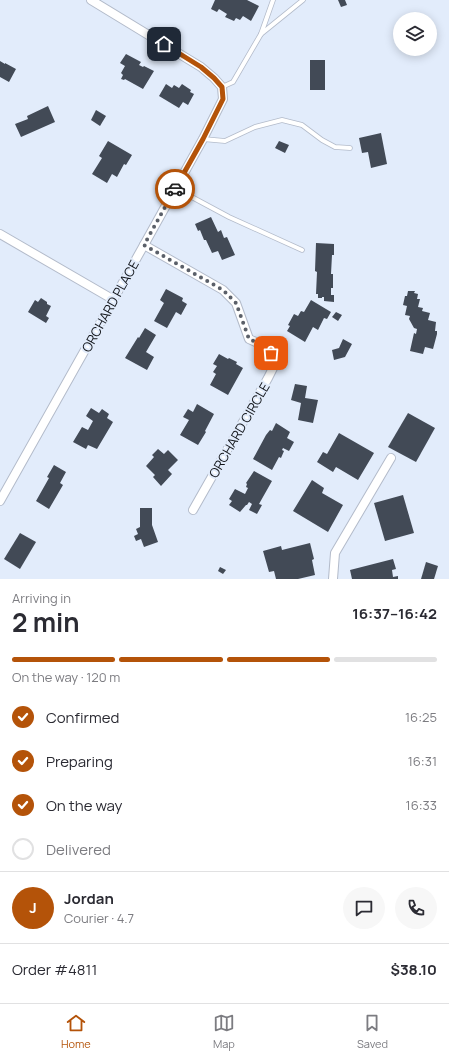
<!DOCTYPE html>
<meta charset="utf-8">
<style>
:root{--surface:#fff;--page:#f7f7f7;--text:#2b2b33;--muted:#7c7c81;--line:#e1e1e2;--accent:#b45309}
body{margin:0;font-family:Manrope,sans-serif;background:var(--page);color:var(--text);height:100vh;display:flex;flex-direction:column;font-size:15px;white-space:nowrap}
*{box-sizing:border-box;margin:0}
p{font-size:13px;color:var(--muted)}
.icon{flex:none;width:22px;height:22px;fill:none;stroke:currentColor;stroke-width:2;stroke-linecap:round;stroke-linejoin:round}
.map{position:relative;height:579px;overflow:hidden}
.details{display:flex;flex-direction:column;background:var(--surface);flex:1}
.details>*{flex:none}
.buttons{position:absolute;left:393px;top:12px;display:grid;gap:8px}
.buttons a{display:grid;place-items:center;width:44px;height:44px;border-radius:50%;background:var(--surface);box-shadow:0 2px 10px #0003;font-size:20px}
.pin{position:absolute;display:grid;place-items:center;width:34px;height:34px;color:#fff;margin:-17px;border-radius:8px;box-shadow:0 2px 6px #0006}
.courier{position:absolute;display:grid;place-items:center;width:40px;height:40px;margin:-20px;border:3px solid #b45309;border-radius:50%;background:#fff;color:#222;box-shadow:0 1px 5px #0007}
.head em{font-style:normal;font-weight:700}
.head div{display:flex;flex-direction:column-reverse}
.head{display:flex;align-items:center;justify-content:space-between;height:68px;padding:0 12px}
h1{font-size:26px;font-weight:700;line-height:30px}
.bar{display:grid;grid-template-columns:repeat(4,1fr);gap:6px 4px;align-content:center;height:48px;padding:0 12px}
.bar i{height:5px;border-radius:3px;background:var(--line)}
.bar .active{background:var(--accent)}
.bar p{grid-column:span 4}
.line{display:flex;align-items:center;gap:10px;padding:0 12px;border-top:1px solid var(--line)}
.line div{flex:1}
.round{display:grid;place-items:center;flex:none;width:42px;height:42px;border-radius:21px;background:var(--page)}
ol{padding:0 12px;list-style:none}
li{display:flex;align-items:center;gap:12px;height:44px}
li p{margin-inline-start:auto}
li .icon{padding:4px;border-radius:50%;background:var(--accent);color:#fff;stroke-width:4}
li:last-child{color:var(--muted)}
li i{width:22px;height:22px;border:2px solid var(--line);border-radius:50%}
.dock{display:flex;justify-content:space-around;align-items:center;height:56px;border-top:1px solid var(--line);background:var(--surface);font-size:11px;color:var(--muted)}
.dock a{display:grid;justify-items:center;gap:2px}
.dock .active{color:var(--accent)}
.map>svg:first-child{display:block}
</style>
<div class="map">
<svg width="449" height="579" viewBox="0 0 449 579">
<rect width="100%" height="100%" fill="#e2ecfb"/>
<g fill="#424a56">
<polygon points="215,0 247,0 259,6 251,21 243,16 240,20 236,18 234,21 225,17 227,14 219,9 217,12 211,9"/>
<polygon points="338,0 345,0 347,5 341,7"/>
<polygon points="126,54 141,62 139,65 143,67 144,66 154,71 143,89 125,79 124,80 121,79 123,75 121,73 125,66 120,63"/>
<rect x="310" y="60" width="15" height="30"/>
<polygon points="0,61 5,64 5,63 16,69 9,82 0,77"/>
<polygon points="166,84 172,88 174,85 179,88 182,84 191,90 190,92 194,94 188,105 183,102 179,108 159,96"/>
<polygon points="48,106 55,122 21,137 15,124 28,119 27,116"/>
<polygon points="96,110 106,116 100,126 91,120"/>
<polygon points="381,133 387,164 371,168 368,152 362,153 359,138"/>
<polygon points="108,141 132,155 126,165 124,164 117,177 112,174 107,183 92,174 102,158 99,156"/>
<polygon points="279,141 289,145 285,153 275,148"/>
<polygon points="211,217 218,232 221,230 224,238 227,237 235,255 222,260 218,251 212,253 206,240 204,240 200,230 198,231 195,224"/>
<polygon points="316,243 334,244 334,255 332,255 331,274 333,274 333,288 331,288 331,295 334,295 334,302 324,301 324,297 322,297 322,298 318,298 318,294 316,294 317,272 315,271"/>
<polygon points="166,289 183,298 182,301 187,304 181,315 176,312 167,328 154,321 164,303 160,300"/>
<polygon points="408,291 415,291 414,293 418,294 417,299 420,299 418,307 423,308 422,311 430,313 428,320 436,322 435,331 437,331 437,334 433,349 425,347 423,354 410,351 414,333 416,334 417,329 414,328 409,319 410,316 405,315 407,306 403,305 405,296 407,296"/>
<polygon points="41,298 47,302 47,304 51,306 46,316 49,318 46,323 28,312 35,300 38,302"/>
<polygon points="311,300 331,312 327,319 324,318 318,330 313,327 305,342 287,331 290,326 288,325 294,314 298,316 301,311 304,312"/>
<polygon points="336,312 342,315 338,321 332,317"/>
<polygon points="145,328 156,335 146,352 154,357 147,370 125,358 138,337 139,338"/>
<polygon points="343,339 352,344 345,357 334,360 332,350 339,348"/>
<polygon points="219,354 228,359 229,358 237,362 236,364 243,368 228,395 210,385 216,374 213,372 217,366 213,364"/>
<polygon points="295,384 307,386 305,398 318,400 313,423 298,420 301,403 291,400"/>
<polygon points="197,404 214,414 205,431 206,432 198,445 180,435 189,420 183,417 188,409 193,412"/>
<polygon points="91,408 99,413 102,409 109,414 107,418 113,422 97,449 88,445 86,449 73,442 82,427 88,430 93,421 86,416"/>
<polygon points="408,413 435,428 416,462 388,447"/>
<polygon points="276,423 290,432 287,438 294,442 289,451 283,448 282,450 284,451 281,458 279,457 272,470 253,459 266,435 270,430 272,431"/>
<polygon points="339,433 374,453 358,480 336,467 333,472 317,462 323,452 327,454"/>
<polygon points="158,449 164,454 168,450 178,460 168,470 172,474 161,486 153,477 155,475 146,466 154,457 152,455"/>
<polygon points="54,465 66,472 60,483 63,485 49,509 36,501 49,478 47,477"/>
<polygon points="254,471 272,481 259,504 262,505 257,514 249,510 252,504 249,502 247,505 246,505 240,512 229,505 232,501 229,499 235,489 245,494 248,488 246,487 247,484 246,483"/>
<polygon points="312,480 324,488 322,493 343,505 328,532 293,511"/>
<polygon points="403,495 414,533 385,541 374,503"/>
<polygon points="140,508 152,508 152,525 158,542 144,547 141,539 136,541 134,536 138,534 136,529 140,527"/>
<polygon points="20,533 36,542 20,569 4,559"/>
<polygon points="310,543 314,559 312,560 315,575 298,579 276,579 274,571 269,572 263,551 281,546 282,550"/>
<polygon points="393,559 396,569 392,570 393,577 398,576 398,579 352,579 350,570"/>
<polygon points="426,562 438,566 434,579 421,579"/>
<polygon points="220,567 226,570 223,574 218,571"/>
</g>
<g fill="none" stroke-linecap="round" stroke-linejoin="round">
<g stroke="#b3bbca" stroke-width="5.5">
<g id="lane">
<polyline points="261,34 273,0"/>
<polyline points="222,87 233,82 261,34 303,0"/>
<polyline points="203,139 225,141 255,127 282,120 302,125 322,140 335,147 350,148"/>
<polyline points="175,188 229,217 302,250"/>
</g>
</g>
<g stroke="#b3bbca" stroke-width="10">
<g id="street">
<polyline points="0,234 114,300"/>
<polyline points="144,245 223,290 236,303 249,339 269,348 275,364 268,378 193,510"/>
<polyline points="0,501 144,245 203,139 223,99 222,87 214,78 201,67 91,0"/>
<polyline points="333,579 335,553 391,458"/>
</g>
</g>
<use href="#lane" stroke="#fff" stroke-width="4"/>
<use href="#street" stroke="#fff" stroke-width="8"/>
</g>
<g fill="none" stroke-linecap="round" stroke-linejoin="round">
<polyline stroke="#5b6069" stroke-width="4" stroke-dasharray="0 7.2" points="175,189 144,245 223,290 236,303 249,339 269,348 271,353"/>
<polyline stroke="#b45309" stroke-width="5" points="164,44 201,67 214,78 222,87 223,99 203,139 175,189"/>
</g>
<g text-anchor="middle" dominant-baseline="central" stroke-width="4" stroke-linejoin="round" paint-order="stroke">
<g font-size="13" fill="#12151a" stroke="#e2ecfb">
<text transform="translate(110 306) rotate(-61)">ORCHARD PLACE</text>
<text transform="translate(239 430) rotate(-60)">ORCHARD CIRCLE</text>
</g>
</g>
</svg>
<div class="buttons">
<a><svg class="icon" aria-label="layers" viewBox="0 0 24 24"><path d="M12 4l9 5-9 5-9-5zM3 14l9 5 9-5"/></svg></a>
</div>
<div class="pin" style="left:271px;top:353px;background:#ea580c"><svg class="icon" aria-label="bag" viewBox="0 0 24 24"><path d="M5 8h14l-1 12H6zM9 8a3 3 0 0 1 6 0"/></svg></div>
<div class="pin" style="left:164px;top:44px;background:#1f2937"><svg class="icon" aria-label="home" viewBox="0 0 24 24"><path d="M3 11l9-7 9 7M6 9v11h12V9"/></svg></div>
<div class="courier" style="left:175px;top:189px"><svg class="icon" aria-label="car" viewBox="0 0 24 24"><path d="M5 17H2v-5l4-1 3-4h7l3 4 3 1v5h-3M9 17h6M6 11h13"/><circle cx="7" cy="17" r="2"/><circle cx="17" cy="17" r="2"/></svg></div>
</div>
<section class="details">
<div class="head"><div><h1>2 min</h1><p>Arriving in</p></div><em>16:37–16:42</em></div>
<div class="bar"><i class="active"></i><i class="active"></i><i class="active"></i><i></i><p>On the way · 120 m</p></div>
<ol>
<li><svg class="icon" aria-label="check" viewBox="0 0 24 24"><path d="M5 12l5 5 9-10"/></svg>Confirmed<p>16:25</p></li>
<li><svg class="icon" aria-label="check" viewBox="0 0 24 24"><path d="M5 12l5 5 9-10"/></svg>Preparing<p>16:31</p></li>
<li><svg class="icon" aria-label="check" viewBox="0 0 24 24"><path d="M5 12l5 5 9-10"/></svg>On the way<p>16:33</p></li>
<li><i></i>Delivered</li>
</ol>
<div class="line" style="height:72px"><b class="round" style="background:var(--accent);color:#fff">J</b><div><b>Jordan</b><p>Courier · 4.7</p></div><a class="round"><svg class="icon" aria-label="chat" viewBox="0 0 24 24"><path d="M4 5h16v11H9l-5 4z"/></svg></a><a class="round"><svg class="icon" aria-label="phone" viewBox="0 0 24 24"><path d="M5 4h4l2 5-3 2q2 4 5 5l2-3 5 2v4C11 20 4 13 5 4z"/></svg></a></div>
<div class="line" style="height:52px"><div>Order #4811</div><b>$38.10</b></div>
</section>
<nav class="dock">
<a class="active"><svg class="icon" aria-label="home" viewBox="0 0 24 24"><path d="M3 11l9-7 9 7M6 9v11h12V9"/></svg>Home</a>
<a><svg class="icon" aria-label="map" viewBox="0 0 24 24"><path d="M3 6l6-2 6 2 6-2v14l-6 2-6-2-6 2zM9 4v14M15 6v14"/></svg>Map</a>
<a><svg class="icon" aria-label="saved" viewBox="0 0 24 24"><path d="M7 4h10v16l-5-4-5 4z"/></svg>Saved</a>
</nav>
